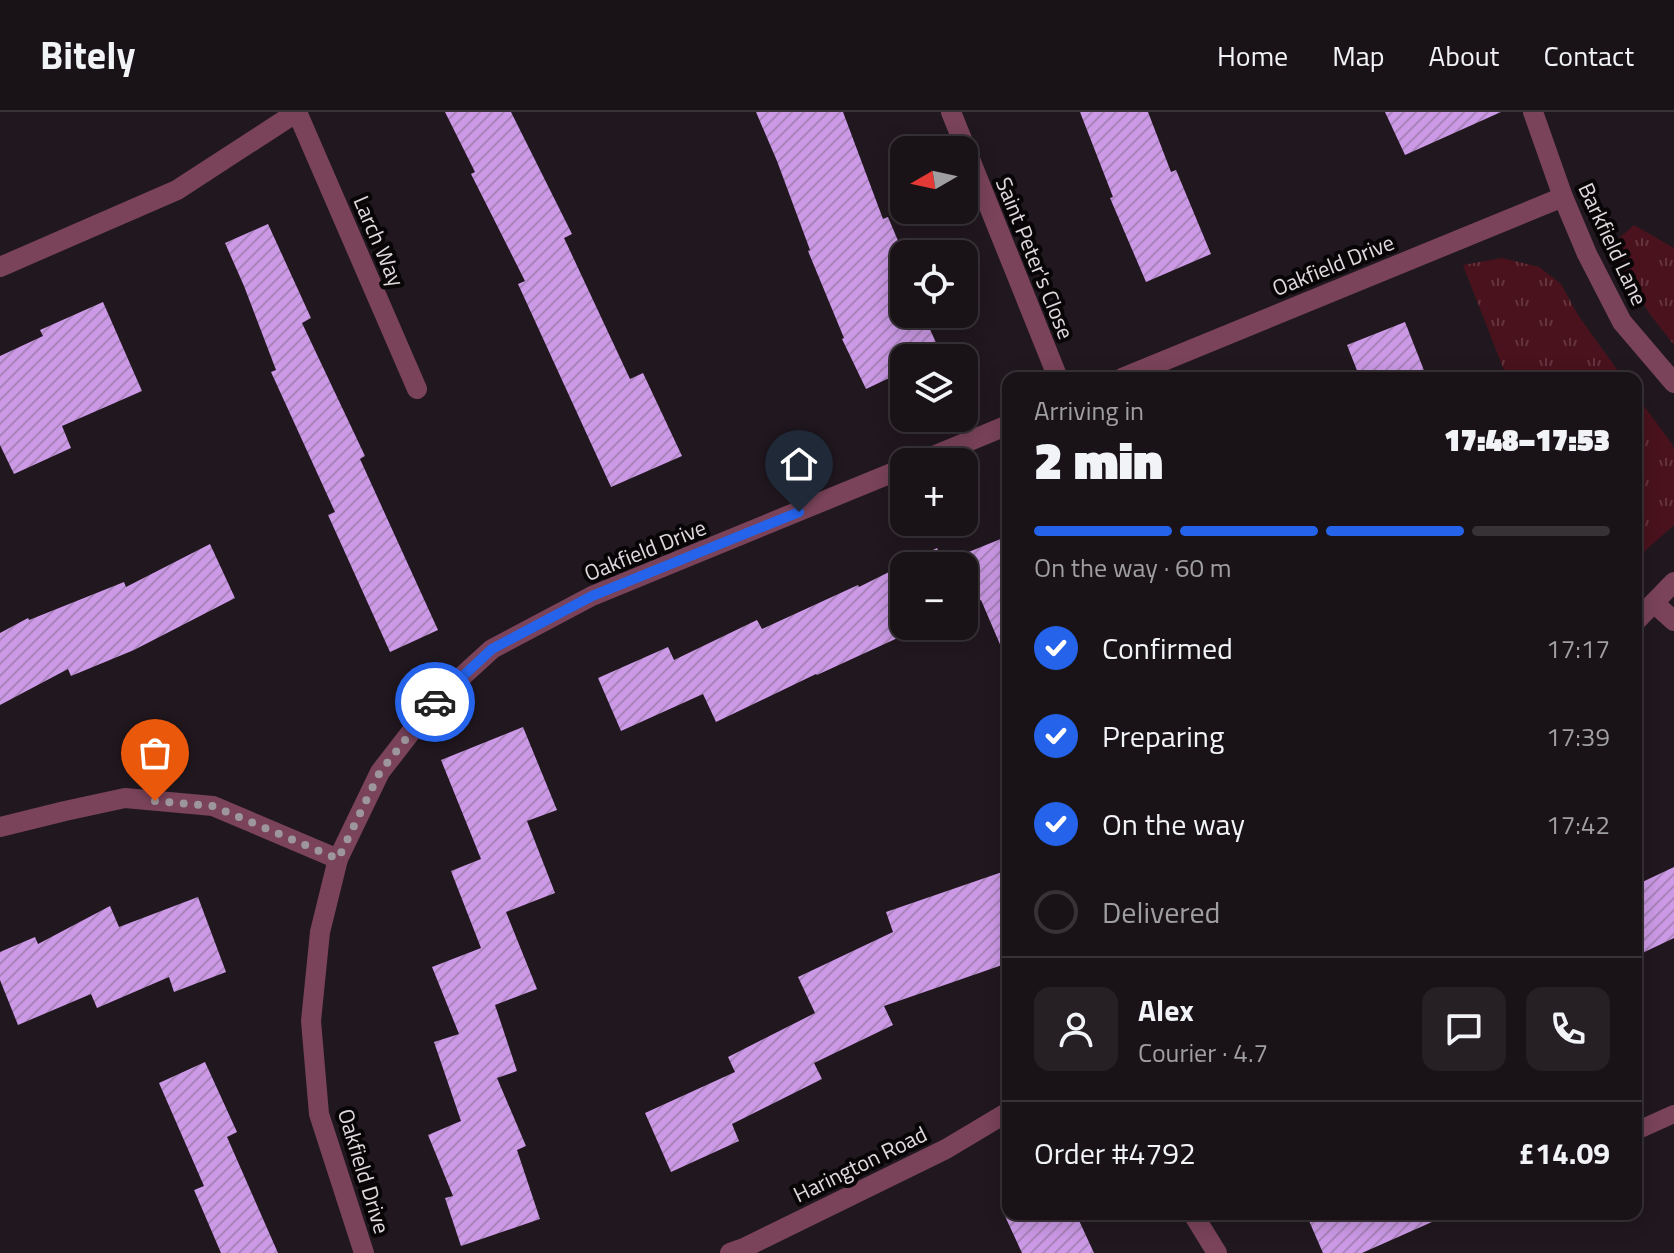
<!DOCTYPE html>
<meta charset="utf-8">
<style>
:root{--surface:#191217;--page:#262024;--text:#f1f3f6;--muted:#9f9ea1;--line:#373236;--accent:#2563eb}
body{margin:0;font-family:"Titillium Web",sans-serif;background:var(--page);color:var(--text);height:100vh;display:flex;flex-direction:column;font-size:30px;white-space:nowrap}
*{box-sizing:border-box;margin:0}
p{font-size:26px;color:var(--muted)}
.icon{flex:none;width:44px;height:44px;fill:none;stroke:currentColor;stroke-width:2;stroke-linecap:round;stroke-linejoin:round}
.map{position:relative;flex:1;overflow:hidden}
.drawer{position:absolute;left:1002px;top:260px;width:640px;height:848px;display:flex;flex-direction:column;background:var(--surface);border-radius:16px;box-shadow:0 4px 20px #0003,0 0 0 2px var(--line)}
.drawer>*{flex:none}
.needle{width:52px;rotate:261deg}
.controls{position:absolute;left:890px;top:24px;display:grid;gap:16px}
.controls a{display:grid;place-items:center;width:88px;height:88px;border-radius:16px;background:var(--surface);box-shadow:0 4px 20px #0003,0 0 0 2px var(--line);font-size:40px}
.pin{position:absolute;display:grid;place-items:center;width:68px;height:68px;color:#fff;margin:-82px -34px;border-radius:50% 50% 50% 0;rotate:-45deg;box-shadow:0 0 8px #0007}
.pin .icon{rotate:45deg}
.courier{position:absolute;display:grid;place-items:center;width:80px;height:80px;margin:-40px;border:6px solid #2563eb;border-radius:50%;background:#fff;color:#222;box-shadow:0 2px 10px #0007}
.summary em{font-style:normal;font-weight:800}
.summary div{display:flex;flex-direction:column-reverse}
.summary{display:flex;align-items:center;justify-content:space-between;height:136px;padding:0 32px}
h1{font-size:52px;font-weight:800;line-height:60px}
.bar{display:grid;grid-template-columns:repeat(4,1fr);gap:12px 8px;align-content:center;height:96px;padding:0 32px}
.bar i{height:10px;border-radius:6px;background:var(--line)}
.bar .selected{background:var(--accent)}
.bar p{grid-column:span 4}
.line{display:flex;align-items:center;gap:20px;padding:0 32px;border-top:2px solid var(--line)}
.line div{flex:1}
.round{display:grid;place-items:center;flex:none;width:84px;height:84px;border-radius:16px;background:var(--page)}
ol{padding:0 32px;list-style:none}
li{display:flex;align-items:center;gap:24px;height:88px}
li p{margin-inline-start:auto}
li .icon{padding:8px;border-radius:50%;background:var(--accent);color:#fff;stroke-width:4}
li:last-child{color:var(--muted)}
li i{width:44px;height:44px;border:4px solid var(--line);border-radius:50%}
header{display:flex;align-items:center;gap:48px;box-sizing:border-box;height:112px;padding:0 40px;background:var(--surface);border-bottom:2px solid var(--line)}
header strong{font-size:38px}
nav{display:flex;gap:44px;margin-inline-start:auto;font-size:28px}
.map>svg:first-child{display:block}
</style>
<header>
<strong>Bitely</strong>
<nav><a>Home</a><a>Map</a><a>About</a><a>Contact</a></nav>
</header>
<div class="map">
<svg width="1674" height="1141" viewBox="0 0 1674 1141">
<defs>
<pattern id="park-tufts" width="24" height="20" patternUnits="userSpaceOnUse" patternTransform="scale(2)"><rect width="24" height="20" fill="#4a121c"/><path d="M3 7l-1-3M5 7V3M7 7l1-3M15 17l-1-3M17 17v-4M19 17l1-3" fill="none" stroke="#64343d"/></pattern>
<pattern id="building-hatch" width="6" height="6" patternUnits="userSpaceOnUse" patternTransform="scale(2)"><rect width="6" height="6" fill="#cc99e6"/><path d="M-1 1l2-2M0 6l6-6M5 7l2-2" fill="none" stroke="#aa83bd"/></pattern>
</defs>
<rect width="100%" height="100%" fill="#21181f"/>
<g fill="url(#park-tufts)">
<polygon points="1634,113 1674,136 1674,233 1649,201 1610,134"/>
<polygon points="1502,146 1539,155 1561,172 1578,203 1623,266 1507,266 1463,153"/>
<polygon points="1636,283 1672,332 1674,338 1674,413 1636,447"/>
</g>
<g fill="url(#building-hatch)">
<polygon points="445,0 511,0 572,122 564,126 630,267 643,261 682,344 611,375 518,172 525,169 471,62 475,60"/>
<polygon points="756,0 843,0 883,107 888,105 904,143 904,202 923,202 943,246 904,246 904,259 866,277 842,227 844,226 808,139 810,138 777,49"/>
<polygon points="1080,0 1148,0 1171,60 1176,58 1211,142 1146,170 1110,86 1113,85"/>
<polygon points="1385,0 1501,0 1405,43"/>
<polygon points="268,112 311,206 302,211 365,344 360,347 438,518 390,540 328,403 335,400 271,260 276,258 244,174 225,131"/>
<polygon points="103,190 142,279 62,314 71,336 14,362 0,333 0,244 43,224 40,218"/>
<polygon points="1405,210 1427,266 1360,266 1347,233"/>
<polygon points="1008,424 1008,551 981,488 964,496 964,454 904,454 904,514 929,514 903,527 902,524 817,563 816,562 716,610 703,582 621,619 598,566 668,535 674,548 757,508 762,517 858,473 859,475 937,436 944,450"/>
<polygon points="210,432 235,486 134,538 71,564 68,557 0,593 0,521 28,506 29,508 124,470 126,475"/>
<polygon points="523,615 557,698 527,709 555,781 506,800 537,877 495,893 517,959 497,966 526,1034 517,1038 540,1107 461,1134 445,1086 453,1084 428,1023 461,1009 434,930 459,922 432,855 481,836 451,759 481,747 441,648"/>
<polygon points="1674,755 1674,826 1636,844 1636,773"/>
<polygon points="1008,758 1008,851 884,894 893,913 814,951 822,967 732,1012 739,1029 671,1060 645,1001 735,960 728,945 815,901 798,865 893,820 886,800"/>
<polygon points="198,785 226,860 174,880 169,865 97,896 91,882 18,913 0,868 0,840 35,825 38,832 110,794 119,815"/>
<polygon points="205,950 237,1020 227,1025 278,1141 221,1141 194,1078 204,1074 159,971"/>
<polygon points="1004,1102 1076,1102 1094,1141 1022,1141"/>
<polygon points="1306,1102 1450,1102 1362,1141 1323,1141"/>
</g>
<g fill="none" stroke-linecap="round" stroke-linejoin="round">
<polyline stroke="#7a435a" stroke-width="18" points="1636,1019 1674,1002"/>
<g stroke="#7a435a" stroke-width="20">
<polyline points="951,0 1058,266"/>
<polyline points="1533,0 1563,85 1587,142 1622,210 1674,271"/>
<polyline points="0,155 177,78 297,0 417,277"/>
<polyline points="1122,266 1563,85"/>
<polyline points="919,350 1008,313"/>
<polyline points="1654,491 1674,509"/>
<polyline points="0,715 65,699 125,686 213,694 338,747"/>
<polyline points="1193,1102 1217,1141"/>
<polyline points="364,1141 319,1002 311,909 320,820 338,747 380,660 435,589 492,537 592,484 904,356"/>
</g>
<g stroke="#7a435a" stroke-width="20">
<polyline points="1636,509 1674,470"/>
<polyline points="730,1141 744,1136 946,1037 1008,1000"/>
</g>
</g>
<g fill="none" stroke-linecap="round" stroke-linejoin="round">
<polyline stroke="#9d969c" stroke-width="8" stroke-dasharray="0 14.4" points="155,689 213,694 338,747 380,660 435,590"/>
<polyline stroke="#2563eb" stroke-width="10" points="435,590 492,537 592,484 799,400"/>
</g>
<g text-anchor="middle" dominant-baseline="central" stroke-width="8" stroke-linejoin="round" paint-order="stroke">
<g font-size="22" fill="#e0dadf" stroke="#080507">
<text transform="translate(379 129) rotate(67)">Larch Way</text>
<text transform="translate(1613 132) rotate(65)">Barkfield Lane</text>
<text transform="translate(1035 146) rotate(68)">Saint Peter's Close</text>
<text transform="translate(1333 153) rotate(-22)">Oakfield Drive</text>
<text transform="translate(645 438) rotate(-22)">Oakfield Drive</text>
<text transform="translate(860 1052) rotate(-26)">Harington Road</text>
<text transform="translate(364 1059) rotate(73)">Oakfield Drive</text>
</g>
</g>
</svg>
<div class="controls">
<a><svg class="needle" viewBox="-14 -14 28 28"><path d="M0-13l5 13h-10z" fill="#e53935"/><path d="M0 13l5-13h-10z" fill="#9f9ea1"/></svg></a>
<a><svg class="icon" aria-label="locate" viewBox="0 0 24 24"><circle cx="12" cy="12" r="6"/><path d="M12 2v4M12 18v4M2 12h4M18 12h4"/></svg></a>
<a><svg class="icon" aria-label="layers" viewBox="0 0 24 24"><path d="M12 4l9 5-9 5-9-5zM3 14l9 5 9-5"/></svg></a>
<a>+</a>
<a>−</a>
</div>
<div class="pin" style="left:155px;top:689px;background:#ea580c"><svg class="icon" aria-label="bag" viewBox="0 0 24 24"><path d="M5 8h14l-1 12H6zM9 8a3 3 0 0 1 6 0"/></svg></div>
<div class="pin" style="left:799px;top:400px;background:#1f2937"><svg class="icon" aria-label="home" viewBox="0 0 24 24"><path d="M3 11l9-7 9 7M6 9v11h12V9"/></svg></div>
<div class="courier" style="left:435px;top:590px"><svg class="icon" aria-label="car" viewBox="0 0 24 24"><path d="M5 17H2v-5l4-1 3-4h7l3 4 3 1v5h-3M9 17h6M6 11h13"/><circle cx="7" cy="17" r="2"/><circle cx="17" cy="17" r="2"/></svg></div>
<section class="drawer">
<div class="summary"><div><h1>2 min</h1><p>Arriving in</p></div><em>17:48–17:53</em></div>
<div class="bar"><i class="selected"></i><i class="selected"></i><i class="selected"></i><i></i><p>On the way · 60 m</p></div>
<ol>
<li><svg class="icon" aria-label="check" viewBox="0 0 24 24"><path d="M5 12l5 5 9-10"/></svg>Confirmed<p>17:17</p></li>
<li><svg class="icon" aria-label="check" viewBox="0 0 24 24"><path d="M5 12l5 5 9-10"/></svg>Preparing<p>17:39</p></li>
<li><svg class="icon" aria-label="check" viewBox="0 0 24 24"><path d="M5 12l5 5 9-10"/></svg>On the way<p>17:42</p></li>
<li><i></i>Delivered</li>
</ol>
<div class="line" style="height:144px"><a class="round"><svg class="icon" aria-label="person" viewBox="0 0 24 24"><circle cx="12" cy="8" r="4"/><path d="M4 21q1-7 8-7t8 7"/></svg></a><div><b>Alex</b><p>Courier · 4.7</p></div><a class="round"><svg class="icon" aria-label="chat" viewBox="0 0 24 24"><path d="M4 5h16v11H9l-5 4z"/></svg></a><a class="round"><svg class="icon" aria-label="phone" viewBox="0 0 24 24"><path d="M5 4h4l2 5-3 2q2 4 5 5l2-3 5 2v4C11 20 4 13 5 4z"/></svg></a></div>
<div class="line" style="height:104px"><div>Order #4792</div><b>£14.09</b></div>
</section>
</div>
